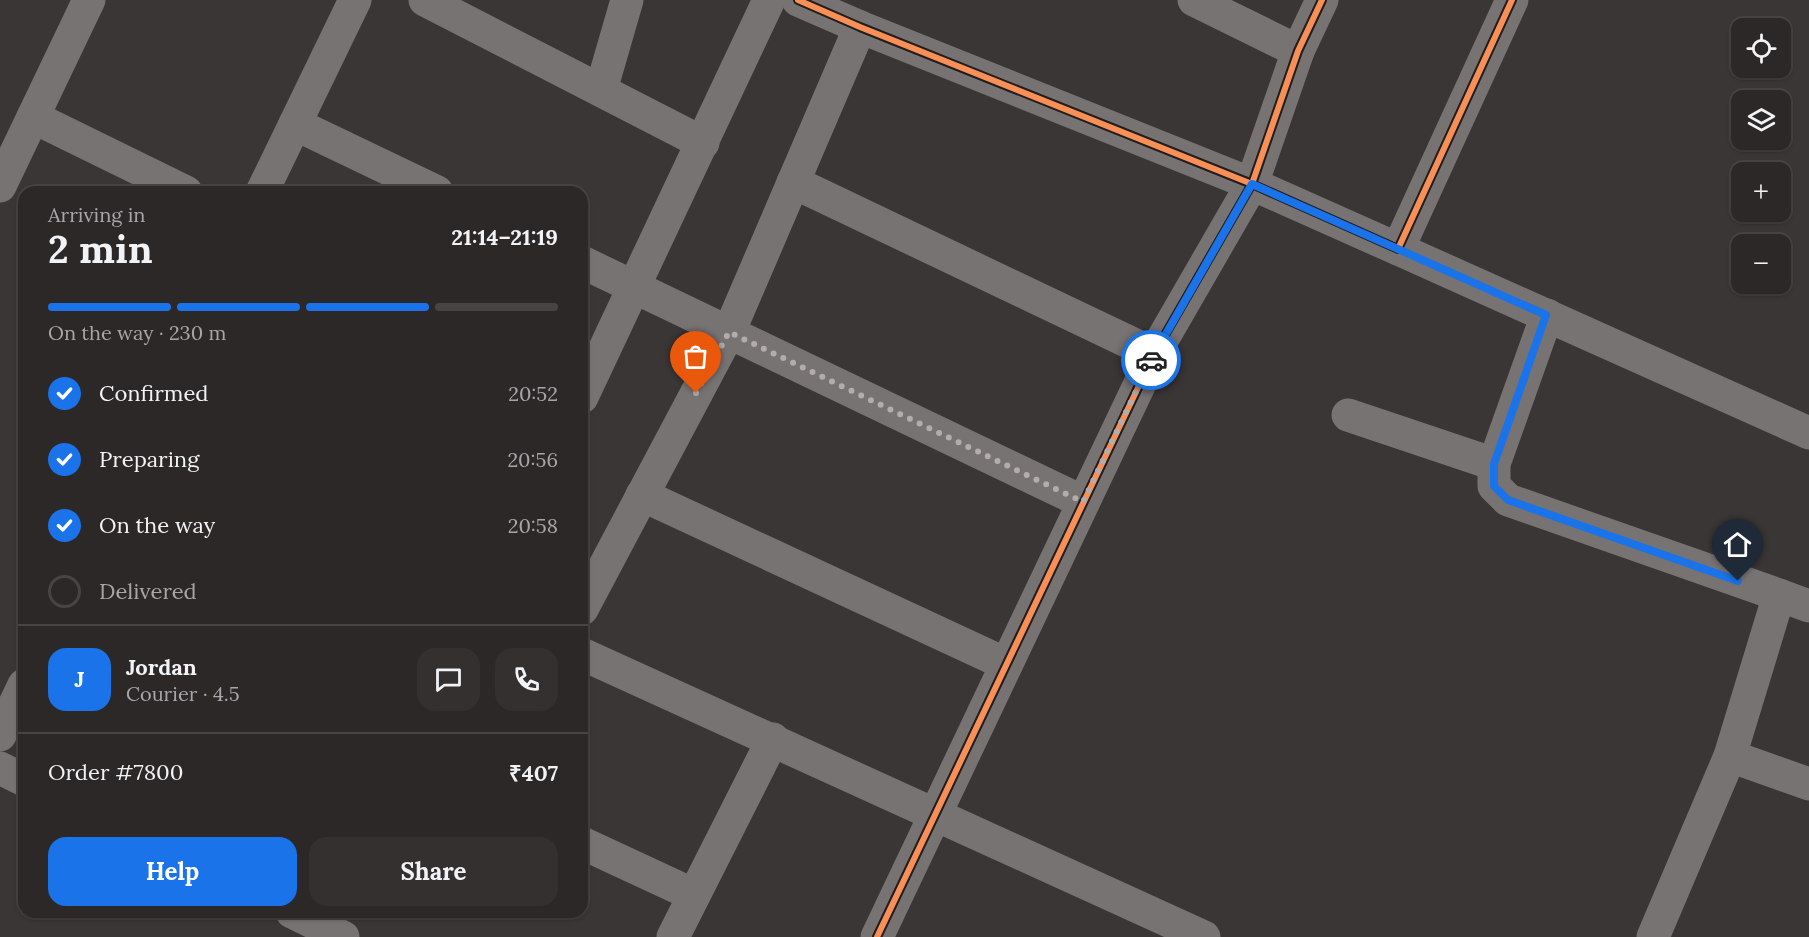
<!DOCTYPE html>
<meta charset="utf-8">
<style>
:root{--surface:#2c2828;--page:#343030;--text:#f1f3f6;--muted:#a6a6a8;--line:#484445;--accent:#1a73e8}
body{margin:0;font-family:Lora,serif;background:var(--page);color:var(--text);height:100vh;display:flex;flex-direction:column;font-size:22px;white-space:nowrap}
*{box-sizing:border-box;margin:0}
p{font-size:20px;color:var(--muted)}
.icon{flex:none;width:33px;height:33px;fill:none;stroke:currentColor;stroke-width:2;stroke-linecap:round;stroke-linejoin:round}
.map{position:relative;flex:1;overflow:hidden}
.drawer{position:absolute;left:18px;top:186px;width:570px;height:732px;display:flex;flex-direction:column;background:var(--surface);border-radius:18px;box-shadow:0 2px 4px #0004,0 0 0 2px var(--line)}
.drawer>*{flex:none}
.tools{position:absolute;left:1731px;top:18px;display:grid;gap:12px}
.tools a{display:grid;place-items:center;width:60px;height:60px;border-radius:12px;background:var(--surface);box-shadow:0 2px 4px #0004,0 0 0 2px var(--line);font-size:30px}
.pin{position:absolute;display:grid;place-items:center;width:51px;height:51px;color:#fff;margin:-62px -26px;border-radius:50% 50% 50% 0;rotate:-45deg;box-shadow:0 0 6px #0007}
.pin .icon{rotate:45deg}
.courier{position:absolute;display:grid;place-items:center;width:60px;height:60px;margin:-30px;border:4px solid #1a73e8;border-radius:50%;background:#fff;color:#222;box-shadow:0 2px 8px #0007}
.headline em{font-style:normal;font-weight:800}
.headline div{display:flex;flex-direction:column-reverse}
.headline{display:flex;align-items:center;justify-content:space-between;height:102px;padding:0 30px}
h1{font-size:39px;font-weight:800;line-height:45px}
.bar{display:grid;grid-template-columns:repeat(4,1fr);gap:9px 6px;align-content:center;height:72px;padding:0 30px}
.bar i{height:8px;border-radius:4px;background:var(--line)}
.bar .active{background:var(--accent)}
.bar p{grid-column:span 4}
.line{display:flex;align-items:center;gap:15px;padding:0 30px;border-top:2px solid var(--line)}
.line div{flex:1}
.round{display:grid;place-items:center;flex:none;width:63px;height:63px;border-radius:18px;background:var(--page)}
ol{padding:0 30px;list-style:none}
li{display:flex;align-items:center;gap:18px;height:66px}
li p{margin-inline-start:auto}
li .icon{padding:6px;border-radius:50%;background:var(--accent);color:#fff;stroke-width:4}
li:last-child{color:var(--muted)}
li i{width:33px;height:33px;border:3px solid var(--line);border-radius:50%}
.primary-button{display:flex;gap:12px;margin-top:auto;padding:12px 30px}
.primary-button a{flex:1;height:69px;border-radius:18px;background:var(--accent);color:#fff;font-size:24px;font-weight:800;line-height:69px;text-align:center}
.primary-button a+a{background:var(--page);color:var(--text)}
.map>svg:first-child{display:block}
</style>
<div class="map">
<svg width="1809" height="937" viewBox="0 0 1809 937">
<rect width="100%" height="100%" fill="#3a3636"/>
<g fill="none" stroke-linecap="round" stroke-linejoin="round">
<g stroke="#777373" stroke-width="33">
<polyline points="425,0 703,143"/>
<polyline points="798,0 860,27 1252,184 1398,249 1512,0"/>
<polyline points="1194,0 1298,51"/>
<polyline points="601,90 627,0"/>
<polyline points="33,117 186,192"/>
<polyline points="295,124 437,192"/>
<polyline points="793,182 1154,354"/>
<polyline points="0,186 89,0"/>
<polyline points="262,192 355,0"/>
<polyline points="1398,249 1809,433"/>
<polyline points="582,262 1083,502"/>
<polyline points="1547,315 1494,464 1494,486 1508,500 1779,595"/>
<polyline points="582,397 769,0"/>
<polyline points="1348,415 1494,464"/>
<polyline points="642,495 1006,664"/>
<polyline points="582,609 729,332 860,27"/>
<polyline points="582,654 1204,937"/>
<polyline points="0,735 24,685"/>
<polyline points="1730,756 1809,784"/>
<polyline points="0,768 24,780"/>
<polyline points="582,843 694,895"/>
<polyline points="292,912 343,937"/>
<polyline points="673,937 773,739"/>
<polyline points="877,937 1154,354 1252,184 1298,51 1322,0"/>
<polyline points="1653,937 1730,756 1779,595 1809,606"/>
</g>
<g stroke="#211d1d" stroke-width="10">
<g id="cycleway">
<polyline points="798,0 860,27 1252,184 1398,249 1512,0"/>
<polyline points="877,937 1154,354 1252,184 1298,51 1322,0"/>
</g>
</g>
<use href="#cycleway" stroke="#f78f57" stroke-width="6"/>
</g>
<g fill="none" stroke-linecap="round" stroke-linejoin="round">
<polyline stroke="#b2acac" stroke-width="6" stroke-dasharray="0 10.8" points="696,393 729,332 1083,502 1151,360"/>
<polyline stroke="#1a73e8" stroke-width="8" points="1151,360 1252,184 1546,315 1494,464 1494,486 1508,500 1738,581"/>
</g>
</svg>
<div class="tools">
<a><svg class="icon" aria-label="locate" viewBox="0 0 24 24"><circle cx="12" cy="12" r="6"/><path d="M12 2v4M12 18v4M2 12h4M18 12h4"/></svg></a>
<a><svg class="icon" aria-label="layers" viewBox="0 0 24 24"><path d="M12 4l9 5-9 5-9-5zM3 14l9 5 9-5"/></svg></a>
<a>+</a>
<a>−</a>
</div>
<div class="pin" style="left:696px;top:393px;background:#ea580c"><svg class="icon" aria-label="bag" viewBox="0 0 24 24"><path d="M5 8h14l-1 12H6zM9 8a3 3 0 0 1 6 0"/></svg></div>
<div class="pin" style="left:1738px;top:581px;background:#1f2937"><svg class="icon" aria-label="home" viewBox="0 0 24 24"><path d="M3 11l9-7 9 7M6 9v11h12V9"/></svg></div>
<div class="courier" style="left:1151px;top:360px"><svg class="icon" aria-label="car" viewBox="0 0 24 24"><path d="M5 17H2v-5l4-1 3-4h7l3 4 3 1v5h-3M9 17h6M6 11h13"/><circle cx="7" cy="17" r="2"/><circle cx="17" cy="17" r="2"/></svg></div>
<section class="drawer">
<div class="headline"><div><h1>2 min</h1><p>Arriving in</p></div><em>21:14–21:19</em></div>
<div class="bar"><i class="active"></i><i class="active"></i><i class="active"></i><i></i><p>On the way · 230 m</p></div>
<ol>
<li><svg class="icon" aria-label="check" viewBox="0 0 24 24"><path d="M5 12l5 5 9-10"/></svg>Confirmed<p>20:52</p></li>
<li><svg class="icon" aria-label="check" viewBox="0 0 24 24"><path d="M5 12l5 5 9-10"/></svg>Preparing<p>20:56</p></li>
<li><svg class="icon" aria-label="check" viewBox="0 0 24 24"><path d="M5 12l5 5 9-10"/></svg>On the way<p>20:58</p></li>
<li><i></i>Delivered</li>
</ol>
<div class="line" style="height:108px"><b class="round" style="background:var(--accent);color:#fff">J</b><div><b>Jordan</b><p>Courier · 4.5</p></div><a class="round"><svg class="icon" aria-label="chat" viewBox="0 0 24 24"><path d="M4 5h16v11H9l-5 4z"/></svg></a><a class="round"><svg class="icon" aria-label="phone" viewBox="0 0 24 24"><path d="M5 4h4l2 5-3 2q2 4 5 5l2-3 5 2v4C11 20 4 13 5 4z"/></svg></a></div>
<div class="line" style="height:78px"><div>Order #7800</div><b>₹407</b></div>
<div class="primary-button"><a>Help</a><a>Share</a></div>
</section>
</div>
